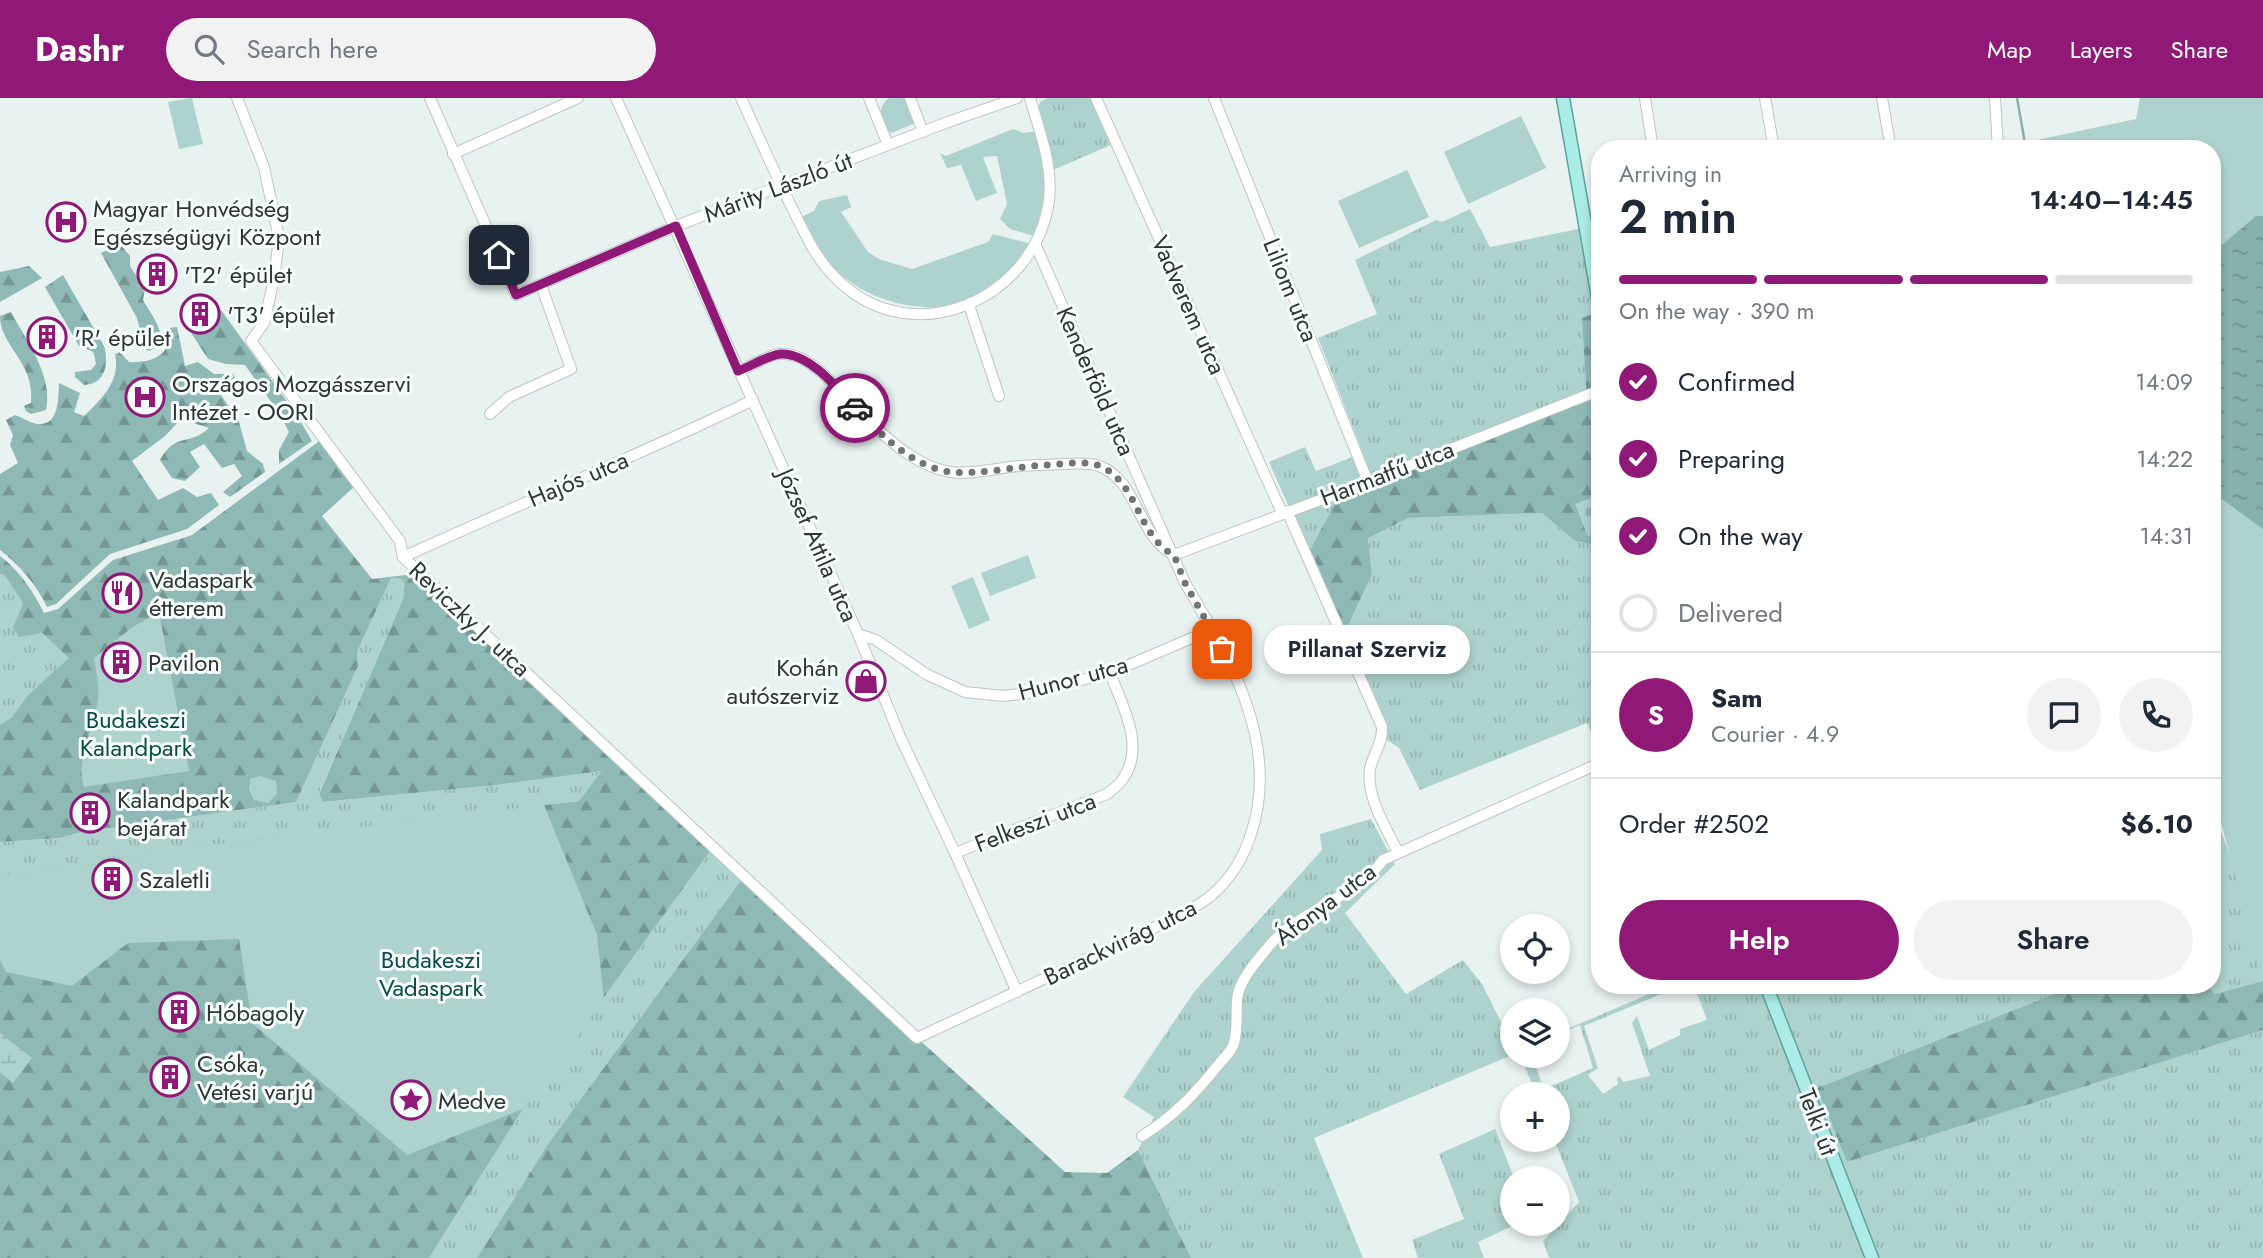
<!DOCTYPE html>
<meta charset="utf-8">
<style>
:root{--surface:#fff;--page:#f2f2f3;--text:#1f2937;--muted:#747a83;--line:#e0e1e3;--accent:#901978}
body{margin:0;font-family:Jost,sans-serif;background:var(--page);color:var(--text);height:100vh;display:flex;flex-direction:column;font-size:26px;white-space:nowrap}
*{box-sizing:border-box;margin:0}
p{font-size:23px;color:var(--muted)}
.icon{flex:none;width:38px;height:38px;fill:none;stroke:currentColor;stroke-width:2;stroke-linecap:round;stroke-linejoin:round}
.map{position:relative;flex:1;overflow:hidden}
.details{position:absolute;left:1591px;top:42px;width:630px;height:854px;display:flex;flex-direction:column;background:var(--surface);border-radius:28px;box-shadow:0 4px 10px #0003}
.details>*{flex:none}
.controls{position:absolute;left:1500px;top:816px;display:grid;gap:14px}
.controls a{display:grid;place-items:center;width:70px;height:70px;border-radius:50%;background:var(--surface);box-shadow:0 4px 10px #0003;font-size:35px}
.pin{position:absolute;display:grid;place-items:center;width:60px;height:60px;color:#fff;margin:-30px;border-radius:14px;box-shadow:0 4px 10px #0006}
.courier{position:absolute;display:grid;place-items:center;width:70px;height:70px;margin:-35px;border:5px solid #901978;border-radius:50%;background:#fff;color:#222;box-shadow:0 2px 9px #0007}
.bubble{position:absolute;height:49px;border-radius:24px;background:var(--surface);box-shadow:0 4px 10px #0003;font-size:23px;font-weight:600;line-height:49px;text-align:center}
.overview em{font-style:normal;font-weight:600}
.overview div{display:flex;flex-direction:column-reverse}
.overview{display:flex;align-items:center;justify-content:space-between;height:119px;padding:0 28px}
h1{font-size:46px;font-weight:600;line-height:52px}
.bar{display:grid;grid-template-columns:repeat(4,1fr);gap:10px 7px;align-content:center;height:84px;padding:0 28px}
.bar i{height:9px;border-radius:5px;background:var(--line)}
.bar .active{background:var(--accent)}
.bar p{grid-column:span 4}
.line{display:flex;align-items:center;gap:18px;padding:0 28px;border-top:2px solid var(--line)}
.line div{flex:1}
.round{display:grid;place-items:center;flex:none;width:74px;height:74px;border-radius:37px;background:var(--page)}
ol{padding:0 28px;list-style:none}
li{display:flex;align-items:center;gap:21px;height:77px}
li p{margin-inline-start:auto}
li .icon{padding:7px;border-radius:50%;background:var(--accent);color:#fff;stroke-width:4}
li:last-child{color:var(--muted)}
li i{width:38px;height:38px;border:4px solid var(--line);border-radius:50%}
.button{display:flex;gap:14px;margin-top:auto;padding:14px 28px}
.button a{flex:1;height:80px;border-radius:42px;background:var(--accent);color:#fff;font-size:28px;font-weight:600;line-height:80px;text-align:center}
.button a+a{background:var(--page);color:var(--text)}
header{display:flex;align-items:center;gap:42px;box-sizing:border-box;height:98px;padding:0 35px;background:var(--accent);color:#fff}
header strong{font-size:33px}
nav{display:flex;gap:38px;margin-inline-start:auto;font-size:24px}
.search{width:490px;height:63px;background:var(--page);display:flex;align-items:center;gap:18px;box-sizing:border-box;padding:0 24px;border-radius:38px;color:var(--muted);font-size:26px}
.map>svg:first-child{display:block}
</style>
<header>
<strong>Dashr</strong>
<div class="search"><svg class="icon" aria-label="search" viewBox="0 0 24 24"><circle cx="10" cy="10" r="6"/><path d="M15 15l6 6"/></svg>Search here</div>
<nav><a>Map</a><a>Layers</a><a>Share</a></nav>
</header>
<div class="map">
<svg width="2263" height="1160" viewBox="0 0 2263 1160">
<defs>
<pattern id="grass-tufts" width="24" height="20" patternUnits="userSpaceOnUse" patternTransform="scale(1.75)"><rect width="24" height="20" fill="#aed2cd"/><path d="M3 7l-1-3M5 7V3M7 7l1-3M15 17l-1-3M17 17v-4M19 17l1-3" fill="none" stroke="#96b5b0"/></pattern>
<pattern id="forest-firs" width="22" height="20" patternUnits="userSpaceOnUse" patternTransform="scale(1.75)"><rect width="22" height="20" fill="#8fb9b4"/><path d="M5 1l3.5 6h-7zM16 11l3.5 6h-7z" fill="#759793"/></pattern>
<pattern id="wetland-marsh" width="20" height="14" patternUnits="userSpaceOnUse" patternTransform="scale(1.75)"><rect width="20" height="14" fill="#aed2cd"/><path d="M1 5h8M5 5V1M11 12h8M15 12V8" fill="none" stroke="#96b5b0"/></pattern>
<pattern id="cemetery-stones" width="16" height="16" patternUnits="userSpaceOnUse" patternTransform="scale(1.75)"><rect width="16" height="16" fill="#aed2cd"/><path d="M2 7V4a2 2 0 0 1 4 0v3zM10 15v-3a2 2 0 0 1 4 0v3z" fill="#96b5b0"/></pattern>
<pattern id="water-ripples" width="26" height="14" patternUnits="userSpaceOnUse" patternTransform="scale(1.75)"><rect width="26" height="14" fill="#87b1ac"/><path d="M2 4q2-2 4 0t4 0M15 11q2-2 4 0t4 0" fill="none" stroke="#6f918d"/></pattern>
</defs>
<rect width="100%" height="100%" fill="#e8f2f1"/>
<g fill="url(#grass-tufts)">
<polygon points="1048,0 1092,0 1113,46 1053,72 1037,11 1041,3"/>
<polygon points="1470,111 1490,149 1593,128 1599,165 1600,214 1587,303 1472,347 1309,454 1269,364 1305,349 1316,373 1363,355 1318,240 1377,216 1355,162 1436,122 1442,124"/>
<polygon points="1542,415 1575,443 1599,448 1599,651 1587,625 1420,692 1399,650 1387,642 1385,624 1345,534 1372,476 1368,439 1408,420"/>
<polygon points="0,476 5,478 23,505 13,529 42,535 70,560 27,598 12,619 0,627"/>
<polygon points="391,480 405,481 403,501 319,695 323,704 496,687 603,673 579,703 201,748 65,771 0,777 0,744 60,740 82,734 296,704 358,568 357,554"/>
<polygon points="2212,709 2263,846 2263,883 2214,896 2209,887 2212,887"/>
<polygon points="1371,721 1395,766 1345,815 1406,896 1463,862 1482,886 1512,946 1512,957 1314,1040 1363,1160 1191,1160 1138,1052 1154,1019 1123,999 1194,894 1322,752 1320,736"/>
<polygon points="711,752 742,781 548,1046 477,1160 429,1160 523,1011"/>
<polygon points="1670,887 1683,887 1584,928 1598,970 1588,977 1603,996 1618,986 1617,980 1620,978 1623,984 1650,978 1632,925 1637,918 1649,952 1680,937 1680,931 1707,922 1694,887 2077,887 1817,990 1847,1064 2263,932 2263,1160 1549,1160 1543,1143 1579,1104 1554,1041 1558,1041 1558,996 1536,996 1520,957 1531,957 1544,991 1593,970 1580,927 1558,937 1558,935"/>
<polygon points="1495,1031 1514,1080 1512,1125 1519,1125 1478,1144 1484,1160 1418,1160 1412,1142 1464,1121 1439,1056"/>
</g>
<g fill="url(#forest-firs)">
<path d="M120,146L130,158V168L145,191L143,202C151,217 175,244 148,253L144,249L137,220L101,155Z"/>
<polygon points="29,168 42,180 0,204 0,174"/>
<path d="M63,177L104,248C109,265 106,286 84,287L75,279V274L91,272L96,266C93,248 93,255 79,248L45,189Z"/>
<polygon points="213,201 296,316 312,343 279,366 279,352 289,334 279,315 245,267 226,266 208,261 179,216 185,210 198,230 216,219 207,204"/>
<path d="M11,214C26,242 54,279 46,312L31,316L26,313L24,308L31,305C35,263 0,249 0,218Z"/>
<polygon points="1599,214 1599,448 1575,443 1542,415 1408,420 1368,440 1372,476 1345,534 1309,454 1338,400 1587,303 1582,220"/>
<path d="M177,229L185,268L198,264L214,276H233L235,280L217,291L239,324L247,353L263,366L265,374L230,399L223,394L242,378L234,366L222,370L204,346L190,354L200,369L185,383L172,380L160,362C175,334 190,348 209,330L181,321L165,338L132,363L158,402L183,390L197,399L211,395L219,407L187,431L110,456L56,506L47,509C36,486 20,468 0,452V376L18,365L10,347L13,337L6,322L15,317C21,319 31,325 37,326C60,328 58,300 59,285L80,295L74,314L84,318C102,301 121,282 115,256L120,254L129,264C140,265 159,262 165,252C169,246 169,236 170,230Z"/>
<path d="M322,341L355,388L322,418L372,481L414,476L711,752L523,1011L429,1160H0V777L65,771L201,748L579,703L602,673L496,687L323,704L319,696L403,501L405,481L391,480L357,554L358,568L296,704L82,734L60,740L0,744V627L12,619L27,598L69,560L42,535L19,539L13,529L23,505L5,478L0,476V458C20,473 33,493 44,515L58,511L113,462L192,437Z"/>
<polygon points="742,781 1065,1074 1107,1075 1138,1052 1191,1160 477,1160 548,1046"/>
<polygon points="2263,883 2263,932 1847,1064 1817,990 2077,887 2209,887 2214,896"/>
</g>
<polygon fill="url(#wetland-marsh)" points="0,935 32,960 13,985 0,974"/>
<polygon fill="url(#cemetery-stones)" points="1599,397 1599,437 1588,439 1575,406"/>
<g fill="#aed2cd">
<polygon points="192,0 203,46 179,51 168,4"/>
<path d="M904,0C911,5 914,17 913,26L891,35C880,25 876,10 889,0Z"/>
<polygon points="2140,0 2263,0 2263,874 2261,874 2212,691 2212,51 2008,51 2008,48 2136,21"/>
<polygon points="1521,18 1546,70 1468,106 1444,54"/>
<path d="M1013,31L1024,35L1037,33C1048,77 1048,94 1034,138L1010,131L1000,121L1007,106L997,58L983,59L997,95L976,103L961,67L947,70L940,55L946,58Z"/>
<polygon points="1407,72 1429,119 1359,150 1338,103"/>
<path d="M847,97L851,109L841,114L868,154L879,161L912,171L988,144L993,136L1032,146C1026,156 1019,163 1011,171C998,184 980,198 962,204C925,217 875,204 845,180C824,164 813,143 801,119L814,113L819,103Z"/>
<polygon points="1028,457 1036,480 990,498 981,475"/>
<polygon points="973,479 990,522 969,531 951,488"/>
<path d="M159,514L189,673L84,689C75,660 95,628 98,600C99,587 96,573 94,560L131,530Z"/>
<polygon points="260,678 276,683 277,696 268,705 254,702 249,691 250,681"/>
<polygon points="544,707 597,837 604,901 523,1011 407,1057 252,925 239,841 128,845 72,888 6,874 0,862 0,777 65,771 201,748"/>
</g>
<polygon fill="url(#water-ripples)" points="2256,118 2263,118 2263,431 2215,396 2219,310 2212,260 2212,174 2216,152"/>
<g fill="none" stroke-linecap="round" stroke-linejoin="round">
<polyline stroke="#87b1ac" stroke-width="2.5" points="2017,0 2026,51"/>
<g stroke="#bdc6c5" stroke-width="12">
<g id="minor">
<path d="M237,0L264,69L279,140L274,181L264,225L251,243L400,443L403,459L917,940L1183,816C1194,809 1206,803 1214,795C1232,779 1244,758 1251,736C1281,646 1230,560 1185,485L1036,148"/>
<polyline points="430,0 516,197 676,128 948,24 1017,0"/>
<polyline points="616,0 858,536 901,641 955,755 1017,894"/>
<path d="M741,0C757,35 773,71 790,106C806,137 815,162 842,186C916,252 1030,202 1048,109C1055,72 1040,35 1030,0"/>
<polyline points="869,0 888,47"/>
<polyline points="910,0 923,34"/>
<polyline points="1096,0 1282,415"/>
<polyline points="1214,0 1368,384"/>
<polyline points="1645,0 1653,51"/>
<polyline points="1765,0 1774,51"/>
<polyline points="1882,0 1891,51"/>
<polyline points="1995,0 1998,51"/>
<polyline points="453,56 578,0"/>
<polyline points="969,207 999,298"/>
<path d="M739,273C751,268 765,259 778,256C810,251 842,297 862,317C887,340 915,368 950,374C972,377 997,370 1019,368C1034,367 1048,367 1062,366C1074,366 1089,364 1099,368C1138,382 1138,439 1173,456"/>
<polyline points="490,316 509,299 571,271 541,187"/>
<path d="M1287,413L1382,629C1383,645 1373,656 1370,671C1366,699 1386,730 1398,754"/>
<polyline points="1174,457 1368,384 1600,292"/>
<path d="M403,459C519,406 638,358 753,302"/>
<polyline points="858,536 876,542 926,576 965,594 1003,598 1029,595 1110,575 1213,531"/>
<path d="M955,755L1107,696C1112,692 1119,687 1123,681C1146,648 1122,607 1110,575"/>
<path d="M1142,1038C1173,1019 1196,995 1219,966C1224,960 1232,953 1234,945C1238,930 1236,917 1237,902C1238,883 1257,863 1269,848C1300,811 1355,801 1383,762L1600,665"/>
</g>
</g>
<g stroke="#5ca39c" stroke-width="15">
<g id="major">
<polyline points="1563,0 1600,211"/>
<polyline points="1766,887 1872,1160"/>
</g>
</g>
<use href="#minor" stroke="#fff" stroke-width="10"/>
<use href="#major" stroke="#acece6" stroke-width="12"/>
</g>
<g fill="none" stroke-linecap="round" stroke-linejoin="round">
<path stroke="#707676" stroke-width="7" stroke-dasharray="0 12.6" d="M855,310C880,336 914,370 951,374C977,377 1019,368 1047,367C1063,366 1085,362 1100,368C1138,384 1138,439 1174,457L1185,485L1222,551"/>
<path stroke="#901978" stroke-width="9" d="M499,157L516,197L676,128L738,273C751,268 767,258 780,256C809,254 838,291 855,310"/>
</g>
<defs>
<g id="hospital-ring" transform="scale(2.0125)"><circle r="9.5" fill="#f7fffe" stroke="#901978" stroke-width="1.5"/><path d="M-5-5h3v3.5h4V-5h3V5h-3V1.5h-4V5h-3Z" fill="#901978"/></g>
<g id="building-ring" transform="scale(2.0125)"><circle r="9.5" fill="#f7fffe" stroke="#901978" stroke-width="1.5"/><path d="M-4-6H4V6H1V3H-1V6H-4ZM-2.5-4.3h1.7v1.8h-1.7ZM.8-4.3h1.7v1.8H.8ZM-2.5-1h1.7V.8h-1.7ZM.8-1h1.7V.8H.8Z" fill="#901978"/></g>
<g id="restaurant-ring" transform="scale(2.0125)"><circle r="9.5" fill="#f7fffe" stroke="#901978" stroke-width="1.5"/><path d="M-5-6h1v4h1v-4h1v4h1v-4h1v5L-1.5 .5V6h-2V.5L-5-1ZM5-6V6H3V1.5H1.5Q1.5-4 5-6Z" fill="#901978"/></g>
<g id="shop-ring" transform="scale(2.0125)"><circle r="9.5" fill="#f7fffe" stroke="#901978" stroke-width="1.5"/><path d="M-5-2.5h2.3a2.7 3.5 0 0 1 5.4 0H5L5.5 6h-11ZM-1.5-2.5h3a1.5 2.3 0 0 0-3 0Z" fill="#901978"/></g>
<g id="sight-ring" transform="scale(2.0125)"><circle r="9.5" fill="#f7fffe" stroke="#901978" stroke-width="1.5"/><path d="M0-6L1.8-2.2L6-1.7L2.9 1.2L3.7 5.4L0 3.3L-3.7 5.4L-2.9 1.2L-6-1.7L-1.8-2.2Z" fill="#901978"/></g>
</defs>
<g fill-rule="evenodd">
<use href="#hospital-ring" x="66" y="124"/>
<use href="#building-ring" x="157" y="176"/>
<use href="#building-ring" x="200" y="216"/>
<use href="#building-ring" x="47" y="239"/>
<use href="#hospital-ring" x="145" y="299"/>
<use href="#restaurant-ring" x="122" y="495"/>
<use href="#building-ring" x="121" y="564"/>
<use href="#shop-ring" x="866" y="583"/>
<use href="#building-ring" x="90" y="715"/>
<use href="#building-ring" x="112" y="781"/>
<use href="#building-ring" x="179" y="914"/>
<use href="#building-ring" x="170" y="979"/>
<use href="#sight-ring" x="411" y="1002"/>
</g>
<g text-anchor="middle" dominant-baseline="central" stroke-width="6" stroke-linejoin="round" paint-order="stroke">
<g font-size="24" fill="#303433" stroke="#f7fffe">
<text transform="translate(778 89) rotate(-21)">Márity László út</text>
<text transform="translate(1291 192) rotate(68)">Liliom utca</text>
<text transform="translate(1189 207) rotate(66)">Vadverem utca</text>
<text transform="translate(1096 283) rotate(66)">Kenderföld utca</text>
<text transform="translate(1387 375) rotate(-21)">Harmatfű utca</text>
<text transform="translate(578 381) rotate(-23)">Hajós utca</text>
<text transform="translate(818 447) rotate(66)">József Attila utca</text>
<text transform="translate(470 521) rotate(43)">Reviczky J. utca</text>
<text transform="translate(1073 580) rotate(-15)">Hunor utca</text>
<text transform="translate(1035 724) rotate(-21)">Felkeszi utca</text>
<text transform="translate(1325 806) rotate(-37)">Áfonya utca</text>
<text transform="translate(1120 844) rotate(-26)">Barackvirág utca</text>
<text transform="translate(1818 1024) rotate(69)">Telki út</text>
</g>
<g font-size="24" fill="#303433" stroke="#f7fffe" text-anchor="start">
<text x="93" y="110">Magyar Honvédség<tspan x="93" dy="28">Egészségügyi Központ</tspan></text>
<text x="184" y="176">'T2' épület</text>
<text x="227" y="216">'T3' épület</text>
<text x="74" y="239">'R' épület</text>
<text x="172" y="285">Országos Mozgásszervi<tspan x="172" dy="28">Intézet - OORI</tspan></text>
<text x="149" y="481">Vadaspark<tspan x="149" dy="28">étterem</tspan></text>
<text x="148" y="564">Pavilon</text>
<text x="839" y="569" text-anchor="end">Kohán<tspan x="839" dy="28">autószerviz</tspan></text>
<text x="117" y="701">Kalandpark<tspan x="117" dy="28">bejárat</tspan></text>
<text x="139" y="781">Szaletli</text>
<text x="206" y="914">Hóbagoly</text>
<text x="197" y="965">Csóka,<tspan x="197" dy="28">Vetési varjú</tspan></text>
<text x="438" y="1002">Medve</text>
</g>
<g font-size="24" fill="#0a4b46" stroke="#f7fffe">
<text x="136" y="621">Budakeszi<tspan x="136" dy="28">Kalandpark</tspan></text>
<text x="431" y="861">Budakeszi<tspan x="431" dy="28">Vadaspark</tspan></text>
</g>
</g>
</svg>
<div class="controls">
<a><svg class="icon" aria-label="locate" viewBox="0 0 24 24"><circle cx="12" cy="12" r="6"/><path d="M12 2v4M12 18v4M2 12h4M18 12h4"/></svg></a>
<a><svg class="icon" aria-label="layers" viewBox="0 0 24 24"><path d="M12 4l9 5-9 5-9-5zM3 14l9 5 9-5"/></svg></a>
<a>+</a>
<a>−</a>
</div>
<div class="pin" style="left:1222px;top:551px;background:#ea580c"><svg class="icon" aria-label="bag" viewBox="0 0 24 24"><path d="M5 8h14l-1 12H6zM9 8a3 3 0 0 1 6 0"/></svg></div>
<div class="pin" style="left:499px;top:157px;background:#1f2937"><svg class="icon" aria-label="home" viewBox="0 0 24 24"><path d="M3 11l9-7 9 7M6 9v11h12V9"/></svg></div>
<div class="courier" style="left:855px;top:310px"><svg class="icon" aria-label="car" viewBox="0 0 24 24"><path d="M5 17H2v-5l4-1 3-4h7l3 4 3 1v5h-3M9 17h6M6 11h13"/><circle cx="7" cy="17" r="2"/><circle cx="17" cy="17" r="2"/></svg></div>
<div class="bubble" style="left:1264px;top:527px;width:206px">Pillanat Szerviz</div>
<section class="details">
<div class="overview"><div><h1>2 min</h1><p>Arriving in</p></div><em>14:40–14:45</em></div>
<div class="bar"><i class="active"></i><i class="active"></i><i class="active"></i><i></i><p>On the way · 390 m</p></div>
<ol>
<li><svg class="icon" aria-label="check" viewBox="0 0 24 24"><path d="M5 12l5 5 9-10"/></svg>Confirmed<p>14:09</p></li>
<li><svg class="icon" aria-label="check" viewBox="0 0 24 24"><path d="M5 12l5 5 9-10"/></svg>Preparing<p>14:22</p></li>
<li><svg class="icon" aria-label="check" viewBox="0 0 24 24"><path d="M5 12l5 5 9-10"/></svg>On the way<p>14:31</p></li>
<li><i></i>Delivered</li>
</ol>
<div class="line" style="height:126px"><b class="round" style="background:var(--accent);color:#fff">S</b><div><b>Sam</b><p>Courier · 4.9</p></div><a class="round"><svg class="icon" aria-label="chat" viewBox="0 0 24 24"><path d="M4 5h16v11H9l-5 4z"/></svg></a><a class="round"><svg class="icon" aria-label="phone" viewBox="0 0 24 24"><path d="M5 4h4l2 5-3 2q2 4 5 5l2-3 5 2v4C11 20 4 13 5 4z"/></svg></a></div>
<div class="line" style="height:91px"><div>Order #2502</div><b>$6.10</b></div>
<div class="button"><a>Help</a><a>Share</a></div>
</section>
</div>
